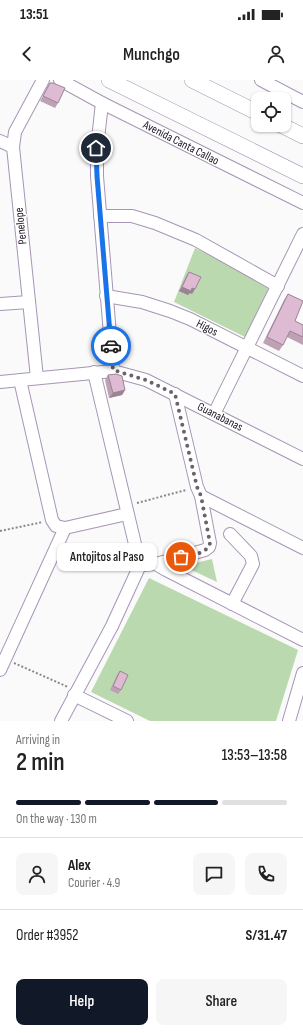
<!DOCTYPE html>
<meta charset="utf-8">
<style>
:root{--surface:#fff;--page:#f6f6f6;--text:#222;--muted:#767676;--line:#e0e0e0;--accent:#111827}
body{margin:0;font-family:"Sofia Sans Condensed",sans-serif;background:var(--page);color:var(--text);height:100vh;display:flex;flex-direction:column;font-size:15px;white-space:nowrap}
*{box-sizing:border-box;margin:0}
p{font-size:13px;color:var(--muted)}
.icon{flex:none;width:22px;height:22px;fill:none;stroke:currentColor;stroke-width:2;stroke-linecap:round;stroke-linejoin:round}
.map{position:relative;height:641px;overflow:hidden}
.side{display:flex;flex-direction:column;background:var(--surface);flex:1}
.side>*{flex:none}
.tools{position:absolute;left:251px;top:12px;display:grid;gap:8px}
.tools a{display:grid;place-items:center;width:40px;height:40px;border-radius:8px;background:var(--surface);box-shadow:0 1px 3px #0004;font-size:20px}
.pin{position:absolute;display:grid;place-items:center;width:34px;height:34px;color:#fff;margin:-17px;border:2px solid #fff;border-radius:50%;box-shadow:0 1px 4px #0007}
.courier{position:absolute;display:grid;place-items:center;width:40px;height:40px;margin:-20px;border:3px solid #1a73e8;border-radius:50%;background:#fff;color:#222;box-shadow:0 1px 5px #0007}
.bubble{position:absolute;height:28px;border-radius:8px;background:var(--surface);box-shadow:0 1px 3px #0004;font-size:13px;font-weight:600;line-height:28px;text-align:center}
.summary em{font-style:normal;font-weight:600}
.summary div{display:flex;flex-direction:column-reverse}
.summary{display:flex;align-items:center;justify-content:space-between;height:68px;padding:0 16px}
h1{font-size:26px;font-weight:600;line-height:30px}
.bar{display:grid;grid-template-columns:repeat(4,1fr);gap:6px 4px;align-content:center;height:48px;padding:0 16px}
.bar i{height:5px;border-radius:3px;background:var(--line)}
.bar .on{background:var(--accent)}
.bar p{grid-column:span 4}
.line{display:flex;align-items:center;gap:10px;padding:0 16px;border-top:1px solid var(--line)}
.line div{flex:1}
.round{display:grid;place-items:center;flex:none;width:42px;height:42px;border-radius:8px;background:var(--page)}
.primary-button{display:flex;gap:8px;margin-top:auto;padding:8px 16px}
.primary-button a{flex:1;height:46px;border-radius:8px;background:var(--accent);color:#fff;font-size:16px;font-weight:600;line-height:46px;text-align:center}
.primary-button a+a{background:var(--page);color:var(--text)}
.status{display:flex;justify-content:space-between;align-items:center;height:28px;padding:0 20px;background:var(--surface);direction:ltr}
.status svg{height:11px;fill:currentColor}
header{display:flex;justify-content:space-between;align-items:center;height:52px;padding:0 16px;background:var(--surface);font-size:18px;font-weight:600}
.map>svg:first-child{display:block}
</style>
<div class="status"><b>13:51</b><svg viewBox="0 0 49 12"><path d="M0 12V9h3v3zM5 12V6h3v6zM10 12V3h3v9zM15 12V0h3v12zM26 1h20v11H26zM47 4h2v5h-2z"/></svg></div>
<header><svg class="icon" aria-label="back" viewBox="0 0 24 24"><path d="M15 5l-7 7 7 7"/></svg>Munchgo<svg class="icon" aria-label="person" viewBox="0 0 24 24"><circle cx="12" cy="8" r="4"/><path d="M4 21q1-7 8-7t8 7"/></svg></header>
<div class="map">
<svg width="303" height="641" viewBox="0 0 303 641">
<rect width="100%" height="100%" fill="#fafafa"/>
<g fill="#bad9af">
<polygon points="195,168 270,205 245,257 174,222"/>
<polygon points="212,479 217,502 183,486"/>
<polygon points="149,498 298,570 276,641 150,641 91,612"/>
</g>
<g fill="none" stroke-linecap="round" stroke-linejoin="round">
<g stroke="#a795b5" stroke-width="14">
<g id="minor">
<polyline points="60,0 102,23 303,123"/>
<polyline points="261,0 303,22"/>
<polyline points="102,23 97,68 97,96 113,291"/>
<polyline points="0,61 13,67"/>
<polyline points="100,136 132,136 155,143 196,160 278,206"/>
<polyline points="106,216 142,222 170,231 190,239 303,296"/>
<polyline points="0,224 29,222"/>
<polyline points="94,292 140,485"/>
<polyline points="37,298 13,67 15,52 43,0"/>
<polyline points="20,300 52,440 56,446 65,448 127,434"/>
<polyline points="0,302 113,291 146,300 303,379"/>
<polyline points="214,334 303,154"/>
<polyline points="201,416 303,468"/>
<polyline points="230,454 251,476 253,484 232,524"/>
<polyline points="156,484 166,490 303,560"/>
<polyline points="140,485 156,484 205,470 209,467 210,463 201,416 197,407 175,314"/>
<polyline points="0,590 65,448"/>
<polyline points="74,615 127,641"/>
<polyline points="61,641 112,546 140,485"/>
<polyline points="289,641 303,593"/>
</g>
</g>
<g stroke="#a795b5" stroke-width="16">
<g id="major">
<polyline points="109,0 303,96"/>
<polyline points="192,0 258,33"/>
<polyline points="281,45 303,56"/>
</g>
</g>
<g stroke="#8a878d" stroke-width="2" stroke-dasharray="2 2" stroke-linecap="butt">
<polyline points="137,423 186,410"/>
<polyline points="0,451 43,442"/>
<polyline points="14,583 68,607"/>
</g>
<use href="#minor" stroke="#fff" stroke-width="12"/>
<use href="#major" stroke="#fff" stroke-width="15"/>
</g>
<g fill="#bfa1b5">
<polygon points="50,3 58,23 55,28 40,21"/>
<polygon points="189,192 195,209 192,214 190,213 188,215 179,211 186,196"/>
<polygon points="288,214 295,241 303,245 303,265 287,257 283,265 279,271 263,263 284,220"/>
<polygon points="108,295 125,310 122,315 109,318 105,300"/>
<polygon points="120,591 121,610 118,614 110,610 117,595"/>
</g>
<g fill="#9b8393">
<polygon points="182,207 192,208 195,209 192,214 190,213 188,215 179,211"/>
<polygon points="125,310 122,315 109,318 113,313"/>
</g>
<g fill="#debbd2" stroke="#9b8393">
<polygon points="50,3 53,3 65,8 58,23 43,16"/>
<polygon points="189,192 201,197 195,209 192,208 191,211 182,207"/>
<polygon points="288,214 303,221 295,241 303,245 303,257 290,251 283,265 267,257"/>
<polygon points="116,294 122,296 125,310 113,313 108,295"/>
<polygon points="120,591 128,595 121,610 113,606"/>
</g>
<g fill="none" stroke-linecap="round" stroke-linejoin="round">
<path stroke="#69646c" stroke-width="4" stroke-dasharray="0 7.2" d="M111,266L113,290L146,300L175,314L197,407L201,416L210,463C208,474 190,475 181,477"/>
<polyline stroke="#1a73e8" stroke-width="5" points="96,68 97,96 111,266"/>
</g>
<g text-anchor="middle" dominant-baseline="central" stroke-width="3" stroke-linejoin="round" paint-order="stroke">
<g font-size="12" fill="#1b1420" stroke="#fff">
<text transform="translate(181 63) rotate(27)">Avenida Canta Callao</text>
<text transform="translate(21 146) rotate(-96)">Penelope</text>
<text transform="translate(207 248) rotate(27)">Higos</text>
<text transform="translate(220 337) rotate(27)">Guanabanas</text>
</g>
</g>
</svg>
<div class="tools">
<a><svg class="icon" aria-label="locate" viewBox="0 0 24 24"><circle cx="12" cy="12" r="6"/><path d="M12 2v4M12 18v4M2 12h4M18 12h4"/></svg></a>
</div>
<div class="pin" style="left:181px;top:477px;background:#ea580c"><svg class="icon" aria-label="bag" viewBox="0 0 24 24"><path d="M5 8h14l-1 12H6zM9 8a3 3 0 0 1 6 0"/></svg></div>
<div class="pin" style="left:96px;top:68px;background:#1f2937"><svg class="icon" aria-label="home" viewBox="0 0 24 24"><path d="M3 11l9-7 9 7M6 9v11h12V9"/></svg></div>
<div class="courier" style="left:111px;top:266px"><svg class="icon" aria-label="car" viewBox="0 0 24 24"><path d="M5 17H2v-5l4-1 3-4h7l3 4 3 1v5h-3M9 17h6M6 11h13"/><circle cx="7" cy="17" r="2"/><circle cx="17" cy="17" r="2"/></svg></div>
<div class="bubble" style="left:57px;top:463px;width:100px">Antojitos al Paso</div>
</div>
<section class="side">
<div class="summary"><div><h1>2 min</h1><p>Arriving in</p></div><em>13:53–13:58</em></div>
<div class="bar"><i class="on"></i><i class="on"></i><i class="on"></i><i></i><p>On the way · 130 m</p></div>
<div class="line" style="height:72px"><a class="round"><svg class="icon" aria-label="person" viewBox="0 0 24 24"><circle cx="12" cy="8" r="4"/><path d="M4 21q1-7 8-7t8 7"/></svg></a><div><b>Alex</b><p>Courier · 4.9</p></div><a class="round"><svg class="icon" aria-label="chat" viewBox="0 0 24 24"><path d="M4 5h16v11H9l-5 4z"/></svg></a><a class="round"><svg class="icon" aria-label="phone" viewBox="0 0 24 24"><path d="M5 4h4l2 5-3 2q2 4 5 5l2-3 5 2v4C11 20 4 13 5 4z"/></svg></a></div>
<div class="line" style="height:52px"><div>Order #3952</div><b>S/31.47</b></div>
<div class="primary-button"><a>Help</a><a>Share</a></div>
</section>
